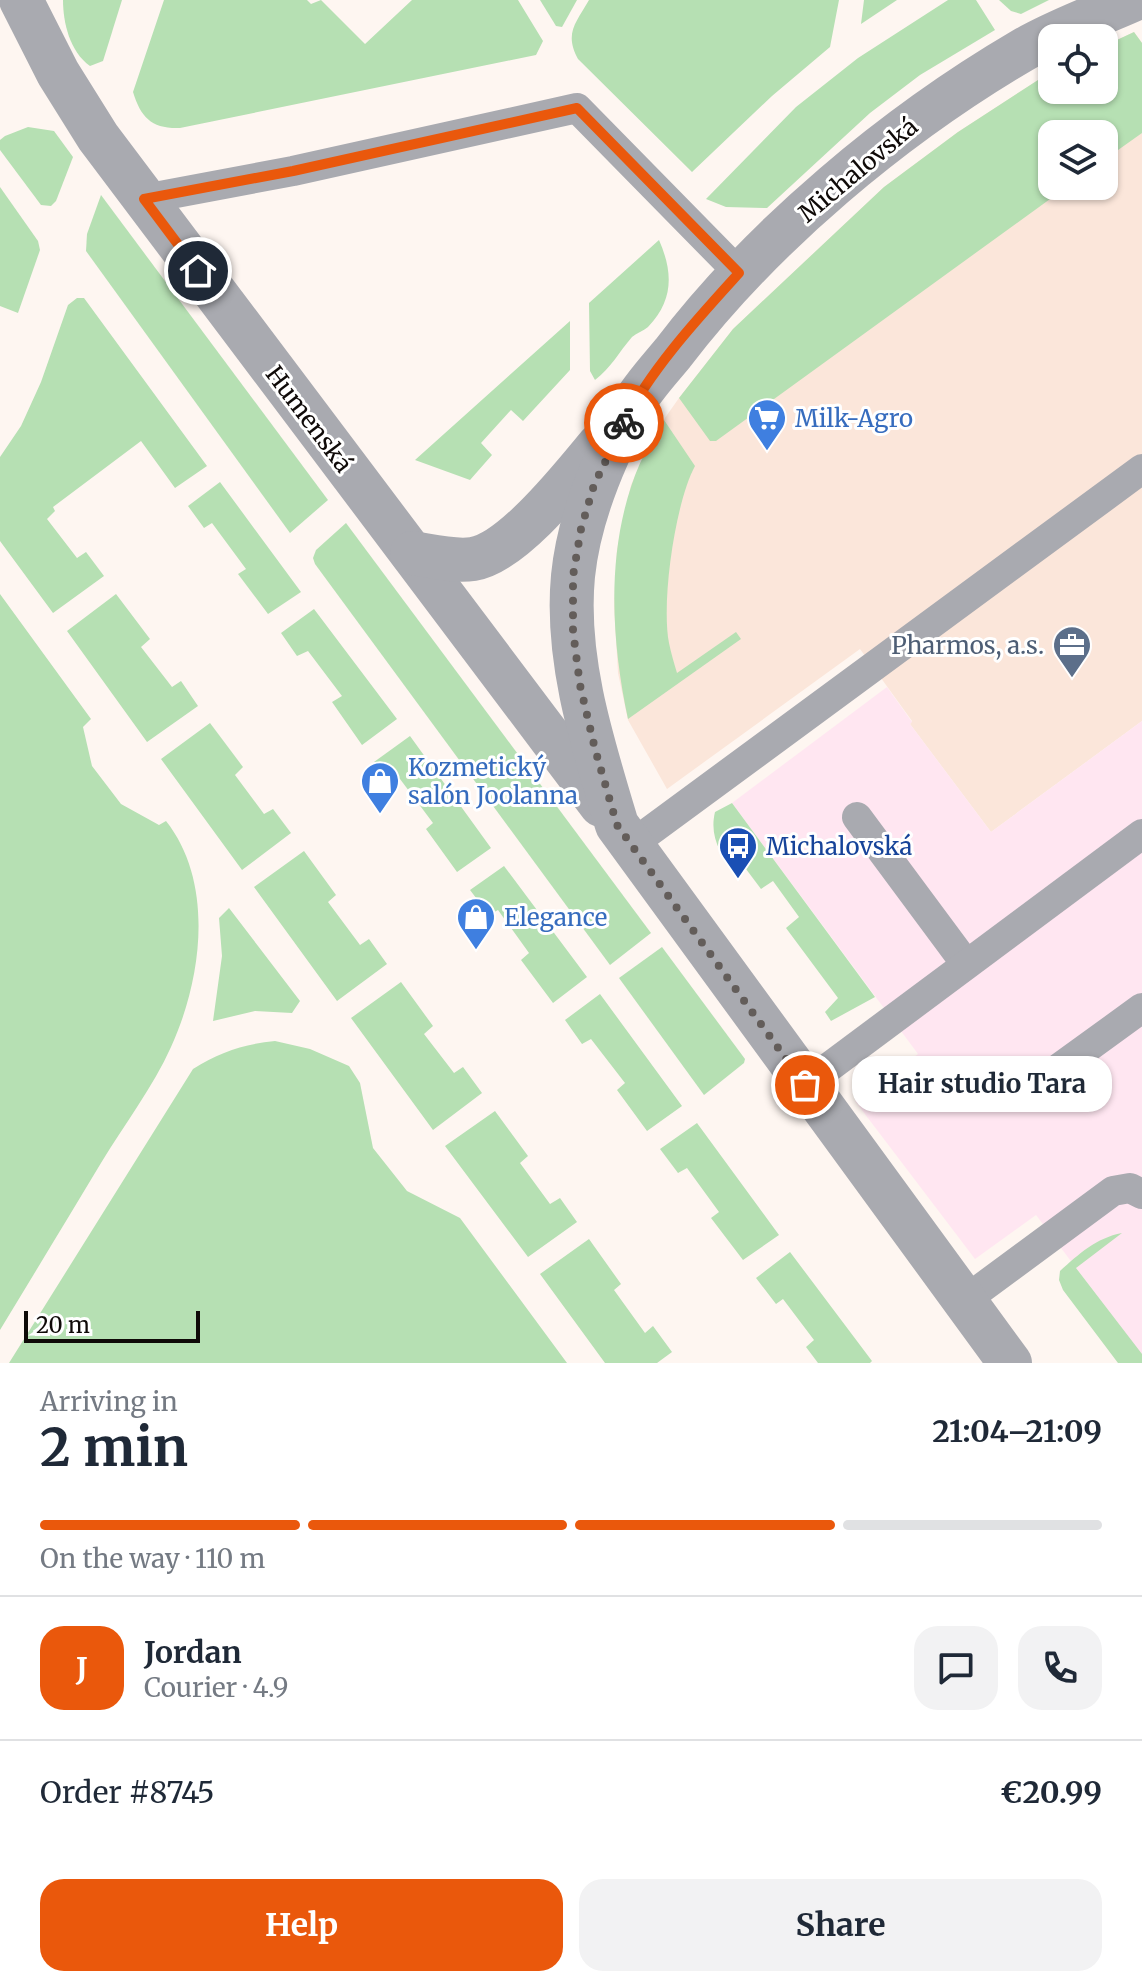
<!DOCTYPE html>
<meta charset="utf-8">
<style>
:root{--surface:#fff;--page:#f2f2f3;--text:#1f2937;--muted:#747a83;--line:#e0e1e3;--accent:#ea580c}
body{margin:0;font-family:Merriweather,serif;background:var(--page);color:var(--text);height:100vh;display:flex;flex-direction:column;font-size:30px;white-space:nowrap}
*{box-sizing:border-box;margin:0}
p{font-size:26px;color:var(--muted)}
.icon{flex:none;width:44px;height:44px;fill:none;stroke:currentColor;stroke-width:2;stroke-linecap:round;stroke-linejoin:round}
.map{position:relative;height:1363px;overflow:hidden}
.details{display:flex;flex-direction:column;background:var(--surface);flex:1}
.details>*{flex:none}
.buttons{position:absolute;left:1038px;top:24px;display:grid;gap:16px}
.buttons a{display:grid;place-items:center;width:80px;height:80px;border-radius:16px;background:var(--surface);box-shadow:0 2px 6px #0004;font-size:40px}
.scale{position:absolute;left:24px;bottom:20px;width:176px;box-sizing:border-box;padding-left:8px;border:4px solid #0f0a08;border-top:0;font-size:22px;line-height:28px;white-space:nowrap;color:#0f0a08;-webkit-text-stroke:6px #fff;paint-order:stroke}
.pin{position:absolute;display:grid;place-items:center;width:68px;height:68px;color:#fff;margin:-34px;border:4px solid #fff;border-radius:50%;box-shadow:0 2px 8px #0007}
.courier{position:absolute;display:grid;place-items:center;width:80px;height:80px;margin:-40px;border:6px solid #ea580c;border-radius:50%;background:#fff;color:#222;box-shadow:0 2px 10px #0007}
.bubble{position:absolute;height:56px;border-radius:24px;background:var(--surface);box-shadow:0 2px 6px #0004;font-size:26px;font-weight:700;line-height:56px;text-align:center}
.headline em{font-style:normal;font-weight:700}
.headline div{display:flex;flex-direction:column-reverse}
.headline{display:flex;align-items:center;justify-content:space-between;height:136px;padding:0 40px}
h1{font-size:52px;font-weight:700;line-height:60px}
.bar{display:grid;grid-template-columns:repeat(4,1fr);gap:12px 8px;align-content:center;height:96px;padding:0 40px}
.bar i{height:10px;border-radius:6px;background:var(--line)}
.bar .active{background:var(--accent)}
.bar p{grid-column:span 4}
.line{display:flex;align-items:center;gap:20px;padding:0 40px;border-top:2px solid var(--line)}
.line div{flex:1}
.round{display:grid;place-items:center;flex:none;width:84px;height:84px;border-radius:24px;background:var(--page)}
.cta{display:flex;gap:16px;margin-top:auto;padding:16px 40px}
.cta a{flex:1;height:92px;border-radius:24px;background:var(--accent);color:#fff;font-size:32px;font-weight:700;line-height:92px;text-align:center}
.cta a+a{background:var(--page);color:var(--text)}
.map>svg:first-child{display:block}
</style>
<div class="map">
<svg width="1142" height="1363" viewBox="0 0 1142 1363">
<rect width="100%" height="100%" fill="#fef6f1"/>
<path fill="#fbe6da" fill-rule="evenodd" d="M1134,32L1142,43V721L991,832L910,724L912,721L860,649L667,789L628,720L618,673L614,606L617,549L631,485L653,435L679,398L733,329L884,187L958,132L1052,71V90H1104V46ZM1052,134H1104V186H1052Z"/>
<polygon fill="#ffe6f1" points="887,687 912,722 910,724 991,832 1142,721 1142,1355 1036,1215 975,1259 855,1101 918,1054 732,803"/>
<g fill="#b6e0b3">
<path d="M63,0H122L103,61L90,66C70,52 63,23 63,0Z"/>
<path d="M164,0H307L311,4L321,0L365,44L412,0H518L543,41L536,55L180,128C152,129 141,118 133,92Z"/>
<polygon points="540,0 577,0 562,27 556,26"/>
<path d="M589,0H839L830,47L772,96L692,172L578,59C564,33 576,23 589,0Z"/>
<polygon points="864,0 897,0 861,24"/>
<polygon points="948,0 976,0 995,30 920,75 870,113 767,208 726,207 706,199 796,107 858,58"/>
<polygon points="999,0 1049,0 1021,14 1011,11"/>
<polygon points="1134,32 1142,43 1142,133 1104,160 1104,134 1052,134 1052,186 1068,186 716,441 710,441 679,398 733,329 884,187 958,132 1052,71 1052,90 1104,90 1104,46"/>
<polygon points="28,127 54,131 73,157 56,201 51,206 41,205 0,150 0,140 5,136"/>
<polygon points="0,187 38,241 40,250 18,313 0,306"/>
<polygon points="101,195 328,500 290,533 86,251 87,234"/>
<path d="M659,240C673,272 674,300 648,327C643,331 637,333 632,337C619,352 611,368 595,380L590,371L589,303Z"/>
<polygon points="77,298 84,298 207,466 175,488 141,441 53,507 55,511 47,519 77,558 86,552 104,576 53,613 0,541 0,457 21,426 41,382 68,305"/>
<polygon points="570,321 570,370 523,421 511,410 481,443 492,455 470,480 415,460"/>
<path d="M664,420L695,466C675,503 661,602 669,643C671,653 674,663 677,673L736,632L741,639L628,719C607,621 604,507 664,420Z"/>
<polygon points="220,482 301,592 268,614 238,574 246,569 212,523 204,528 188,506"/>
<polygon points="346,523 651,933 610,965 315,564 313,558 316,550"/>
<path d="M0,594L91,719L83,727L92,766L121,804L159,825L166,821C215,883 202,979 171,1047C153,1087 124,1125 101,1163C68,1218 34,1274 0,1330Z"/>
<polygon points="116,594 150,639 141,647 172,687 181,681 198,706 147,742 67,631"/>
<polygon points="314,609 397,719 362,745 332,702 342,696 308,651 297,656 281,633"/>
<polygon points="210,723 243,767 235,775 264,814 273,809 291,833 242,870 161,759"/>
<polygon points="410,736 491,848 457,872 426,829 433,823 400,779 390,785 374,762"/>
<path d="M732,803L875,997L831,1021L825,1012L838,998L786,928L799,917L773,881L761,889L746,869L735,874C721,855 709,837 715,812Z"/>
<polygon points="304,851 336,895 328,902 360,945 369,939 387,964 337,1001 254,887"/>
<polygon points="504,866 587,977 553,1003 521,960 529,953 498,910 489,915 470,890"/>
<polygon points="229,908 300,1001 292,1013 255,1011 213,1021 222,956 219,918"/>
<polygon points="662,947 745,1059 744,1063 704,1095 619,978"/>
<polygon points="401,982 433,1026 424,1034 454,1073 463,1067 482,1093 433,1130 351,1018"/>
<polygon points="600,994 682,1106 647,1131 617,1090 625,1083 591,1039 582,1044 565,1020"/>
<path d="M275,1041L310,1049L349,1066L360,1083L373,1148L407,1191L460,1218L567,1363H9L193,1069C220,1052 244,1044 275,1041Z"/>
<polygon points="495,1111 528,1156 520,1163 550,1204 560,1198 577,1222 528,1257 445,1146"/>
<polygon points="697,1123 779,1235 743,1260 711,1218 719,1212 687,1168 678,1173 660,1149"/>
<path d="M1122,1233L1076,1268L1142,1354V1363H1118L1063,1290L1059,1280L1060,1271C1079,1254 1096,1238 1122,1233Z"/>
<polygon points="589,1239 621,1284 614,1290 645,1333 653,1326 672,1352 657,1363 605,1363 540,1274"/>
<polygon points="790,1252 872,1361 870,1363 818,1363 806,1347 814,1340 783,1299 776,1304 756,1278"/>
</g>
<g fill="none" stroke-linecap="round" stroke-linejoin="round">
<g stroke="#a9aab0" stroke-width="30">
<polyline points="144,199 293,171 577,108 739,273"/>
<polyline points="857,817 966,964"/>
<polyline points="631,845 1142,469"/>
<polyline points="1051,1074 1142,1008"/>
<polyline points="805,1085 1142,834"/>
<polyline points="964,1301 1113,1191 1130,1188 1142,1194"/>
</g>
<g stroke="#a9aab0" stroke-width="44">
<polyline points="21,0 58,73 98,137 601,805"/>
<path d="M412,553C431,556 454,562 473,559C513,553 573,476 599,445"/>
<path d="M1010,1363L617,825C593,745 565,660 573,576C579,516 604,458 632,406C643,387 659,370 673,353C763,235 895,125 1023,50C1057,30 1097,16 1133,0"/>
</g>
</g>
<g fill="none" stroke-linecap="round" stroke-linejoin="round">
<polyline stroke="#635d5a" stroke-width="8" stroke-dasharray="0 14.4" points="624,423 594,485 581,529 573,576 573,631 580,685 595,749 617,825 805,1085"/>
<path stroke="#ea580c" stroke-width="10" d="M198,271L144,199L293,171L577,108L739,273C700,316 649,371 624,423"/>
</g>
<defs>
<g id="supermarket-pin" transform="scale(2)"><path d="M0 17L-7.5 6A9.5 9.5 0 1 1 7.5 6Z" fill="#3f7fe0" stroke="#fff"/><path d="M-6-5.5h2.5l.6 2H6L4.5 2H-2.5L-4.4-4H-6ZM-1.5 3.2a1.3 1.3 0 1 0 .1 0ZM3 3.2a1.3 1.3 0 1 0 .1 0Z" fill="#fff"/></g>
<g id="office-pin" transform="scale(2)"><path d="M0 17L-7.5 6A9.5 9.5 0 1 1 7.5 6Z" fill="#5c6f8a" stroke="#fff"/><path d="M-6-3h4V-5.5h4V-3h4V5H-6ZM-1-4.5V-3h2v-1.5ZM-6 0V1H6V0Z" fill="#fff"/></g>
<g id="shop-pin" transform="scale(2)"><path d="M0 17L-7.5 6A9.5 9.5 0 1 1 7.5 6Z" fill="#3f7fe0" stroke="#fff"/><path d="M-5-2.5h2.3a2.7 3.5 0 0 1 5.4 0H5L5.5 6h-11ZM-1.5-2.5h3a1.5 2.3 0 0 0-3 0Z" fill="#fff"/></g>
<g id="bus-pin" transform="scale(2)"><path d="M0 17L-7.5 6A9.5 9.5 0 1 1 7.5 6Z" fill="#1a4fb4" stroke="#fff"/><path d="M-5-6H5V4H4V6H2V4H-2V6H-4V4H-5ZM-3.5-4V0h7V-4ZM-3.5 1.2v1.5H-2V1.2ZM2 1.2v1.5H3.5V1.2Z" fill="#fff"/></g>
</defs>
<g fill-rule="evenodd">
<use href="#supermarket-pin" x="767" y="418"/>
<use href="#office-pin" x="1072" y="645"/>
<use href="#shop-pin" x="380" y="781"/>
<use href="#bus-pin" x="738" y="846"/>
<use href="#shop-pin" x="476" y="917"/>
</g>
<g text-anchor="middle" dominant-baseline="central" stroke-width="6" stroke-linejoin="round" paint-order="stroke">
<g font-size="24" fill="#0f0a08" stroke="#fff">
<text transform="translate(858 170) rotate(-40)">Michalovská</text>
<text transform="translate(309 419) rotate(53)">Humenská</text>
</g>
<g font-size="24" fill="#366cbe" stroke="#fff" text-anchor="start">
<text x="795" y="418">Milk-Agro</text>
<text x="408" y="767">Kozmetický<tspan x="408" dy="28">salón Joolanna</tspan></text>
<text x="504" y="917">Elegance</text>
</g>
<g font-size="24" fill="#4e5e75" stroke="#fff" text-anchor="end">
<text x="1044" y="645">Pharmos, a.s.</text>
</g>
<g font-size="24" fill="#164399" stroke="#fff" text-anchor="start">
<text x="766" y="846">Michalovská</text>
</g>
</g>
</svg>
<div class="buttons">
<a><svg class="icon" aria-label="locate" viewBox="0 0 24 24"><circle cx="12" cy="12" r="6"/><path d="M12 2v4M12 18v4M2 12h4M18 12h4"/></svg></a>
<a><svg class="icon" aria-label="layers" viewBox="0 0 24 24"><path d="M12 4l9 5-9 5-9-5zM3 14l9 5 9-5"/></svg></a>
</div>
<div class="scale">20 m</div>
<div class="pin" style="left:805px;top:1085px;background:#ea580c"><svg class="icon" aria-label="bag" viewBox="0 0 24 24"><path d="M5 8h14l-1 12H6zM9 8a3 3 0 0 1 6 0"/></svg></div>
<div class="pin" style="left:198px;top:271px;background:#1f2937"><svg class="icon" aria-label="home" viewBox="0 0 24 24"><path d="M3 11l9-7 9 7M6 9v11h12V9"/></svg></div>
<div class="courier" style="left:624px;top:423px"><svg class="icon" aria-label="bike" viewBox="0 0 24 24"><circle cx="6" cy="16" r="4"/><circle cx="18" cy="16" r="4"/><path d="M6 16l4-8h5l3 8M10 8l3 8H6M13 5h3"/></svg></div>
<div class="bubble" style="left:852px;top:1056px;width:260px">Hair studio Tara</div>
</div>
<section class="details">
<div class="headline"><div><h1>2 min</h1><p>Arriving in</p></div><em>21:04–21:09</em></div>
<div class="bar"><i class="active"></i><i class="active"></i><i class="active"></i><i></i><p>On the way · 110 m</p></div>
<div class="line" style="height:144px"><b class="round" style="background:var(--accent);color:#fff">J</b><div><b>Jordan</b><p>Courier · 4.9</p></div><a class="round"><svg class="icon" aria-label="chat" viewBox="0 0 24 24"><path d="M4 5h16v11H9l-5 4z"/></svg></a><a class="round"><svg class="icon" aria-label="phone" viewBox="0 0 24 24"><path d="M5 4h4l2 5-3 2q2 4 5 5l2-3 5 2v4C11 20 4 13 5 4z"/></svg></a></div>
<div class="line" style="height:104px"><div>Order #8745</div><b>€20.99</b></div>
<div class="cta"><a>Help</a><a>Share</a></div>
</section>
